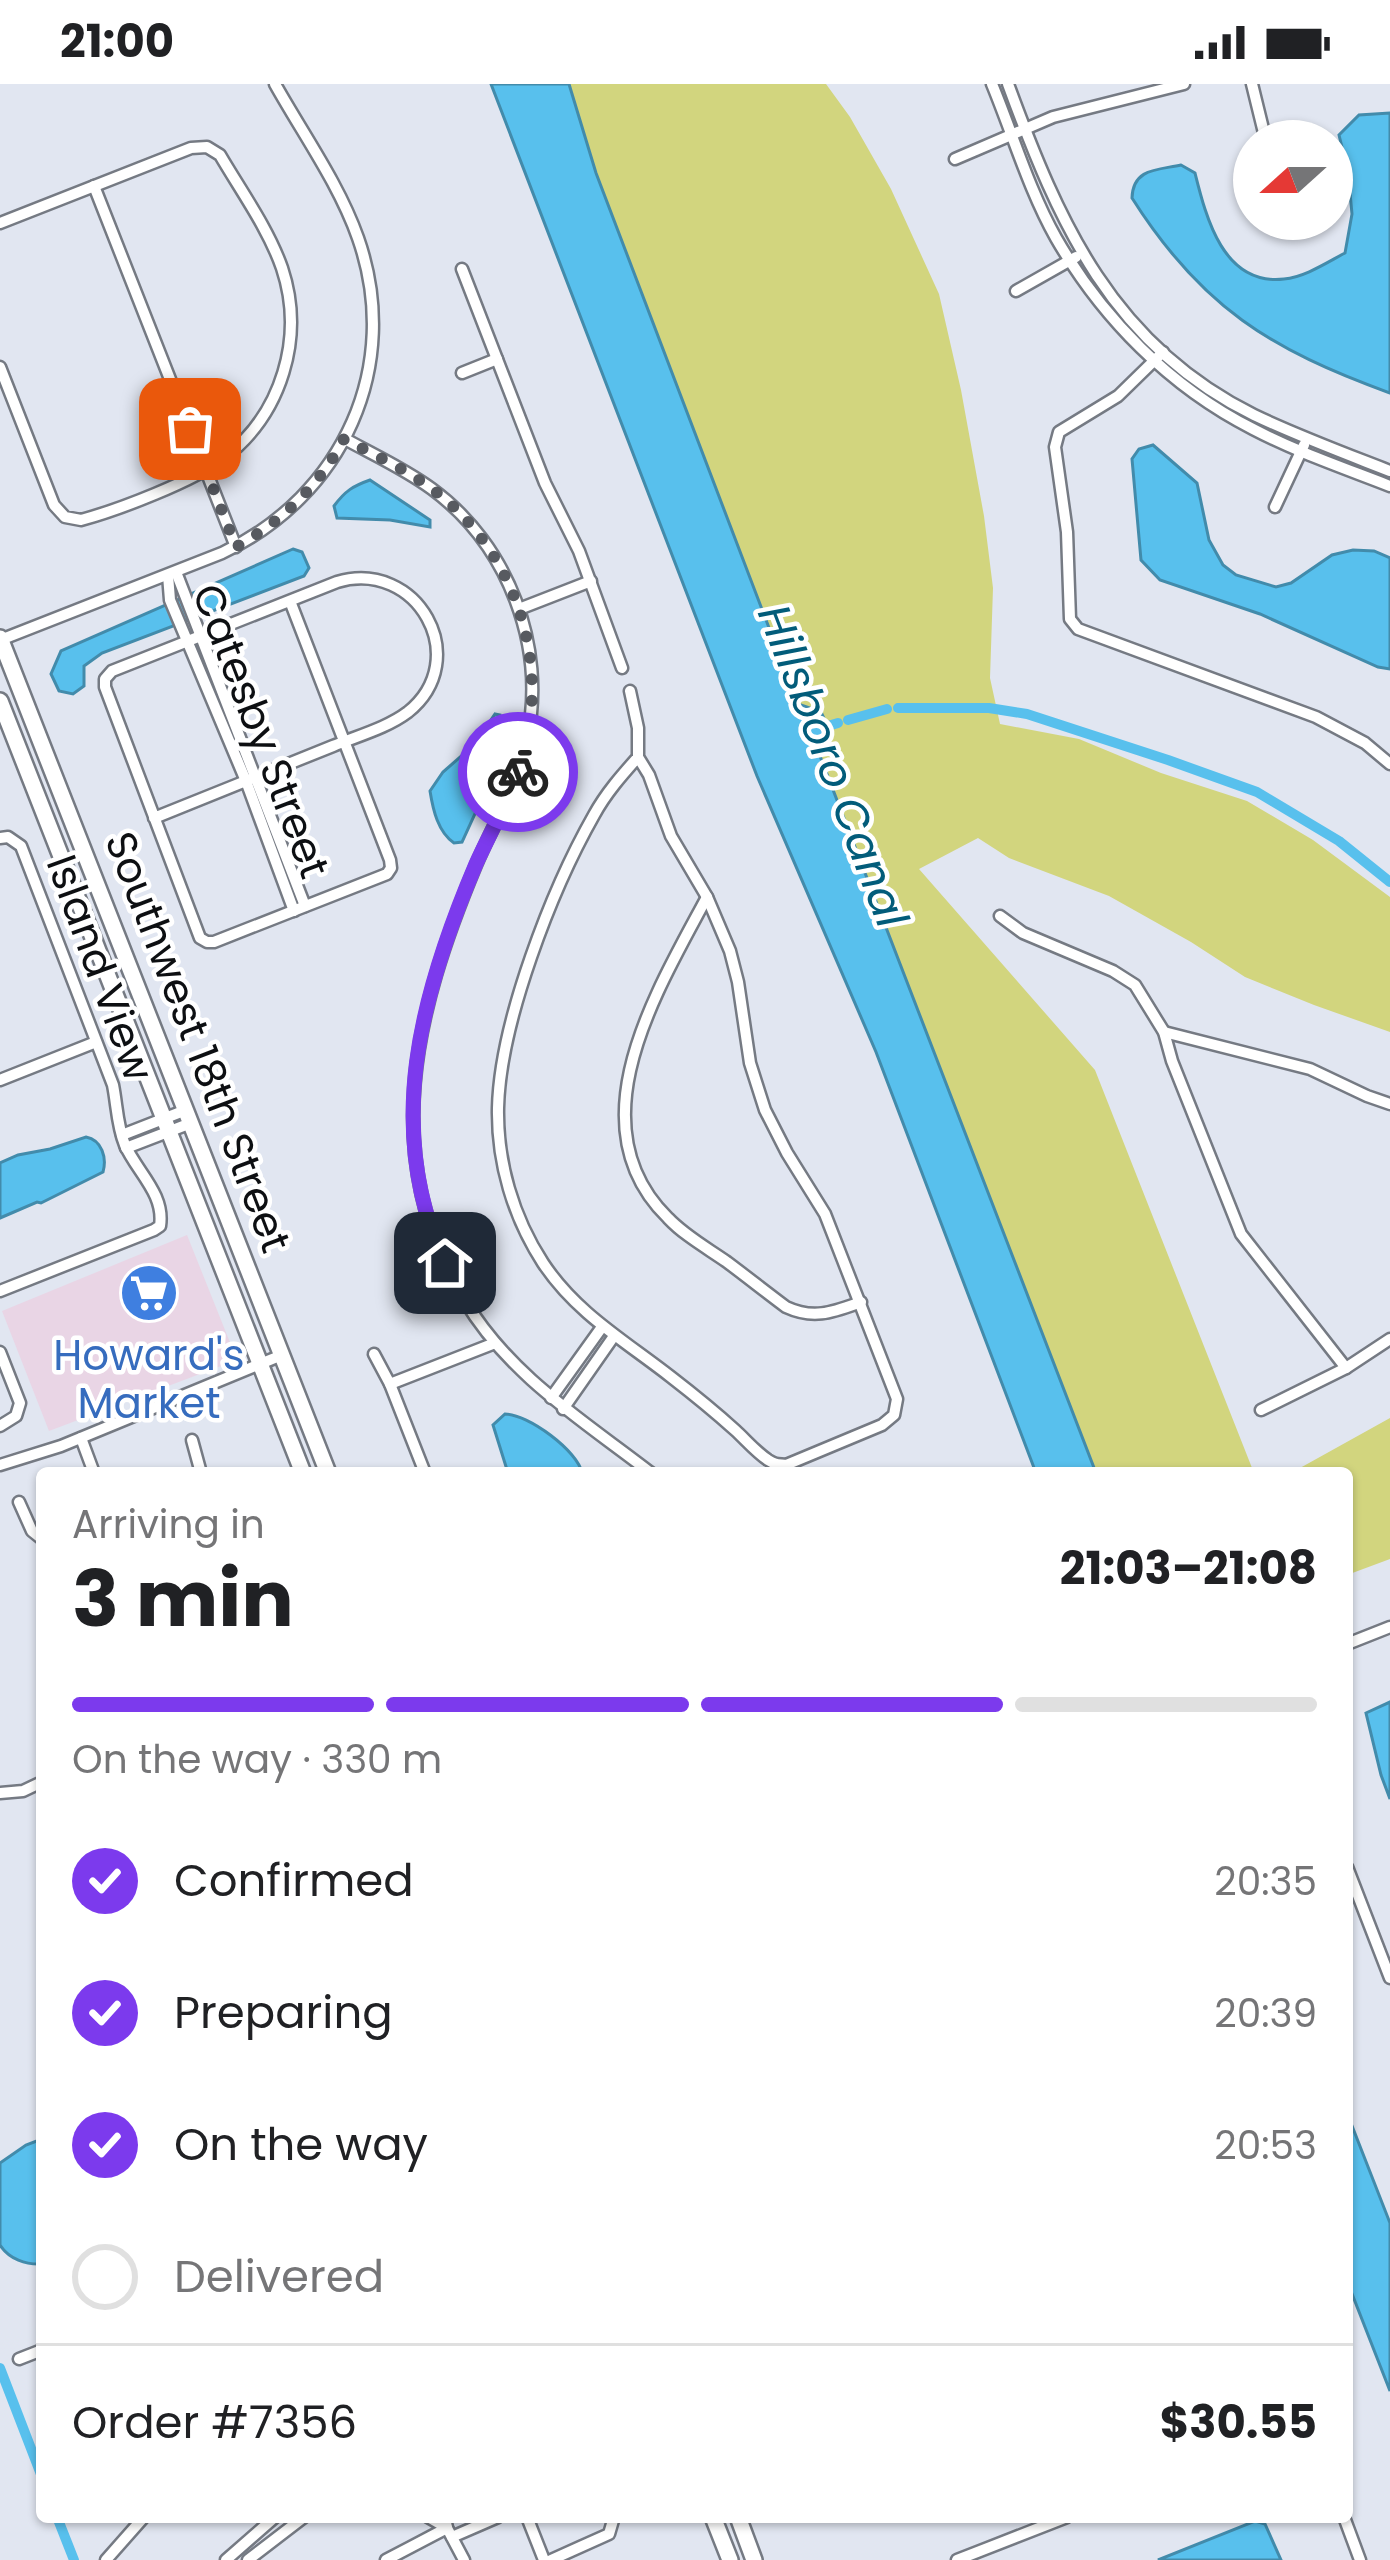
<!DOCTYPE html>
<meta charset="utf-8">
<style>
:root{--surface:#fff;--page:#f6f6f6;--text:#202124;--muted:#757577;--line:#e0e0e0;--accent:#7c3aed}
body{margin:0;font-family:Poppins,sans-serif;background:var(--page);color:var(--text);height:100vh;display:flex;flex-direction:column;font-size:45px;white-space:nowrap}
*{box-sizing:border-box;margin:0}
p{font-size:39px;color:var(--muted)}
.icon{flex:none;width:66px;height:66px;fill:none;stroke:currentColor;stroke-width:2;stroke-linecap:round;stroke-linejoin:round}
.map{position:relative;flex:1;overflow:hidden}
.details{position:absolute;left:36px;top:1383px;width:1317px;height:1056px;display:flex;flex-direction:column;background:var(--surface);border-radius:12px;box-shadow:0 3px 9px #0004}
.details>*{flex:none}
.needle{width:78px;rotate:249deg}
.fabs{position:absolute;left:1233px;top:36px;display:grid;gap:24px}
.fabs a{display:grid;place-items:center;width:120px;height:120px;border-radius:50%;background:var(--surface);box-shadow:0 3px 9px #0004;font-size:60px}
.pin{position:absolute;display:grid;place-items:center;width:102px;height:102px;color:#fff;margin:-51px;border-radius:24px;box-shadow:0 6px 18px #0006}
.courier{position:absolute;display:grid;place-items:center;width:120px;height:120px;margin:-60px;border:9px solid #7c3aed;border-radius:50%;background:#fff;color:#222;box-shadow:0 3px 15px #0007}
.summary em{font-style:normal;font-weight:700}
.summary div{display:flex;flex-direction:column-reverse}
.summary{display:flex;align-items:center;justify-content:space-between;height:204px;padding:0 36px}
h1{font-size:78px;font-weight:700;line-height:90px}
.bar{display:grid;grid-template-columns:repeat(4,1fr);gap:18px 12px;align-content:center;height:144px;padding:0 36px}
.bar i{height:15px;border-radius:9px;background:var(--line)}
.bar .selected{background:var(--accent)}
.bar p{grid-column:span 4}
.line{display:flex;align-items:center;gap:30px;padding:0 36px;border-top:3px solid var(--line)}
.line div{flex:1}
ol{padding:0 36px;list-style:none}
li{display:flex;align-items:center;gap:36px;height:132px}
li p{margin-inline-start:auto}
li .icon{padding:12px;border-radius:50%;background:var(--accent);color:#fff;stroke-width:4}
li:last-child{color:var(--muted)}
li i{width:66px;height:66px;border:6px solid var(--line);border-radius:50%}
.status{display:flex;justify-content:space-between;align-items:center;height:84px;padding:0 60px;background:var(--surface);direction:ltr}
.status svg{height:33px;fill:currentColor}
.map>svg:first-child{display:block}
</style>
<div class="status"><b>21:00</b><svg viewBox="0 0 49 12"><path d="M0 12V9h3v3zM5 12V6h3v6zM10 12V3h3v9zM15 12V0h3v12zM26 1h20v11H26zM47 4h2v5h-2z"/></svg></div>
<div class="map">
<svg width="1390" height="2476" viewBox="0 0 1390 2476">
<rect width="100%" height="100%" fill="#e1e6f1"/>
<polygon fill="#e9d5e5" points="187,1151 237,1276 49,1347 2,1227"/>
<g fill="#d2d57e">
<polygon points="569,0 826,0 850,33 891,105 939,210 961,306 984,432 993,504 990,594 1000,640 1079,655 1161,689 1247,717 1313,756 1390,813 1390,948 1314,921 1245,893 1191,858 1109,812 1009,774 978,754 919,785 1095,986 1254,1389 1096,1389 820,672 831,649 821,628 798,621 596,89"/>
<polygon points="1390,1334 1390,1475 1347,1491 1347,1389 1291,1389"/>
</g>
<g fill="#58c0ed" stroke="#428bab" stroke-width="3">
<polygon points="491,0 569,0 596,89 798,620 821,628 831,650 820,672 1096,1389 1036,1389 876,968 757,692"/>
<path d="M1390,29V309C1271,266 1201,223 1132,114C1133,84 1158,86 1181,81L1195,89C1206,133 1223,202 1284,195C1305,193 1326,179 1345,169L1352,130L1348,88L1339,51L1359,31Z"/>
<polygon points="1153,361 1197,399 1209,456 1223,481 1236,491 1276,503 1291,499 1332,471 1353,466 1374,467 1390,474 1390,585 1378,583 1260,530 1160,496 1141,476 1132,375 1139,365"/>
<path d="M370,396L430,436V443L390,436L337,434L334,422C345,407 353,402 370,396Z"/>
<polygon points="293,465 302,468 309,484 304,492 102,569 84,582 84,602 73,610 59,607 51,590 61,567"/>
<path d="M495,630L500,631V675L462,758L454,759C438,748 433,726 430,707L443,688L474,661Z"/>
<path d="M86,1053C102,1056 107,1074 103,1088L41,1119L37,1118L0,1134V1079L18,1071L50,1065Z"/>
<path d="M505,1330C528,1330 578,1367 582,1389H508L493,1341Z"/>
<polygon points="1390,1618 1390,1715 1381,1691 1366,1629"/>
<polygon points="1347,2029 1390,2139 1390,2307 1347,2197"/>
<path d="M42,2055V2180C26,2181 9,2175 0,2161V2079L26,2061Z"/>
<polygon points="1255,2437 1265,2440 1281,2476 1158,2476"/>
</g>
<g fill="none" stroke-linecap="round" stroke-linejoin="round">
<g stroke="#58c0ed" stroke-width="10">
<polyline points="898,624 989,624 1027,630 1168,676 1257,708 1339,757 1390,798"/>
<polyline points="848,636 887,625"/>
<polyline points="818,645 838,639"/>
<polyline points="0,2284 42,2393"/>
<polyline points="57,2433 74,2476"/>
</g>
<g stroke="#757a83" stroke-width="15">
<g id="street">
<path d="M992,0C1013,51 1029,106 1056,154C1102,234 1170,303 1253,345C1297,368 1344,384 1390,402"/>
<path d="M1008,0C1059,139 1112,261 1254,331C1298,352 1344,369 1390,387"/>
<polyline points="1252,0 1266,57"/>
<polyline points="955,75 1053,33 1184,0"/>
<polyline points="94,102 236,463"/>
<path d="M0,139L191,64L207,63L220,71C241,107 268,144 282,184C305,253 282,330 224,374C194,397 118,426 81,436L65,433L54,421L0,283"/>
<polyline points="462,185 545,399 579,467 622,584"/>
<polyline points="1016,207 1076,173"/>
<polyline points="1163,268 1118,312 1059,348 1055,363 1067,448 1070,535 1078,545 1316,633 1365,659 1390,680"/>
<polyline points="462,289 497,275"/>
<path d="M345,355C374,371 405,385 432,405C508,461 547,562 527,655C518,700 494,739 476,781C415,927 377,1073 465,1217C510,1292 584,1337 651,1389"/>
<polyline points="1275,423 1304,361"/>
<polyline points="176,488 305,822"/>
<polyline points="168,491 170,516 246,697 294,827"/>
<polyline points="519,525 591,497"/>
<path d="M0,556L222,469C343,412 403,282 358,154C339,100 303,50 275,0"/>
<path d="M630,607L638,644V673L649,691L671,752L707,813L730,867L738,898L750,979L765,1026L787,1069L825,1130L897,1315L894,1331L882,1341L786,1381C777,1380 776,1381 768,1376C756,1368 746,1356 735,1346C714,1327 693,1310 671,1293C625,1257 576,1229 543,1179C513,1133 497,1078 498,1024C500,938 552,805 594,731C606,709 622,691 638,673"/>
<path d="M154,734C214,710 274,686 333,662C357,652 387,644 408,628C474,575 417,474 337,498L112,587L105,595V603L200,854L207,858H214L387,790L391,784L390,776L290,517"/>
<path d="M0,754L8,753L21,762L113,1001C117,1021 117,1042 125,1061C137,1088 165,1110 160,1142L154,1146L0,1207"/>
<path d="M707,813C657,907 573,1041 668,1134C685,1152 707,1164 727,1178C747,1193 766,1208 786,1223C814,1236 833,1228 861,1218"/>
<polyline points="1000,832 1023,849 1113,887 1135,901 1164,948 1172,977 1241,1150 1346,1284"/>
<polyline points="1164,948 1310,985 1367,1012 1390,1020"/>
<polyline points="0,996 96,958"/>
<polyline points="122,1051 186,1026"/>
<polyline points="126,1064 191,1039"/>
<polyline points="0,1268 20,1319 16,1332 0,1342"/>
<polyline points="374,1270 390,1300 425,1389"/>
<polyline points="390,1300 495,1259"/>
<polyline points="551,1314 602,1243"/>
<polyline points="563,1325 614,1252"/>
<polyline points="1261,1326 1346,1284 1390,1255"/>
<polyline points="81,1354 94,1389"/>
<polyline points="192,1356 201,1389"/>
<polyline points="0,1381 61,1362 282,1271"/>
<polyline points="19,1418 32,1447 42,1455"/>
<polyline points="1347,1560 1390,1543"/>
<polyline points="0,1709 23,1707 42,1698"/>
<polyline points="1347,1783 1390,1894"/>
<polyline points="19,2275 42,2266"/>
<polyline points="428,2433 447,2444"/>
<polyline points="445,2433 447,2444 464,2476"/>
<polyline points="527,2433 544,2476"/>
<polyline points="1344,2433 1360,2476"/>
<polyline points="452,2453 498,2433"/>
<polyline points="106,2476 144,2433"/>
<polyline points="226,2476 275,2433"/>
<polyline points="248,2476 304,2433"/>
<polyline points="386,2476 447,2444"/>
<polyline points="551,2476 609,2450 614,2433"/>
<polyline points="957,2476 1067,2433"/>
</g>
</g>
<g stroke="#757a83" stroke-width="20">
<g id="secondary">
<polyline points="0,554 328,1389"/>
<polyline points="0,617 303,1389"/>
<polyline points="713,2433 730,2476"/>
<polyline points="738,2433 754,2476"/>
</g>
</g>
<use href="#street" stroke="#fff" stroke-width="10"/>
<use href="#secondary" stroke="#fff" stroke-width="15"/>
</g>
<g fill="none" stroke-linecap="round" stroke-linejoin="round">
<path stroke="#575a60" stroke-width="12" stroke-dasharray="0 21.6" d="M190,345L236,463C282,437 319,402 344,355C377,372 411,388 440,411C521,477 553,590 518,688"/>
<path stroke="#7c3aed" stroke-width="15" d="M445,1179C383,1045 421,909 476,780C490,749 507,720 518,688"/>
</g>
<defs>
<g id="supermarket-disc" transform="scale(3)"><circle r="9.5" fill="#3f7fe0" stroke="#fff"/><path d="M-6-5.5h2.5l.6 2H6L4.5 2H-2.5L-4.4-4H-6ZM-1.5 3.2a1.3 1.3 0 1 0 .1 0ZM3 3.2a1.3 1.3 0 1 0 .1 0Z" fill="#fff"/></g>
</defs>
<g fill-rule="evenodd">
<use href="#supermarket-disc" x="149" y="1209"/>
</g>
<g text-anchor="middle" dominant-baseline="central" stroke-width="9" stroke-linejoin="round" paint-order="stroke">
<g font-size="42" fill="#0d0f12" stroke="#fff">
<text transform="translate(261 647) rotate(69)">Catesby Street</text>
<text transform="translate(100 884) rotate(70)">Island View</text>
<text transform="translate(198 958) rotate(69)">Southwest 18th Street</text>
</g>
<g font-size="42" fill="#366cbe" stroke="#fff">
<text x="149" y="1271">Howard's<tspan x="149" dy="48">Market</tspan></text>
</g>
<g font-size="45" font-style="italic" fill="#025c7a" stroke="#fff">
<text transform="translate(833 682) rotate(69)">Hillsboro Canal</text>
</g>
</g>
</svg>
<div class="fabs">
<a><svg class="needle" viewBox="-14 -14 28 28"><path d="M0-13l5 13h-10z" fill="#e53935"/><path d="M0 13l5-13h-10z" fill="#757577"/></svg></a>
</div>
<div class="pin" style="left:190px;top:345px;background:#ea580c"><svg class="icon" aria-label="bag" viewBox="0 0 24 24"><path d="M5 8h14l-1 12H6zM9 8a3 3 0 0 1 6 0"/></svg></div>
<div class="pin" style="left:445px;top:1179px;background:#1f2937"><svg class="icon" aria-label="home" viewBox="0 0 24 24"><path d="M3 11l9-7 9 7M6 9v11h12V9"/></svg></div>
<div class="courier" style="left:518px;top:688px"><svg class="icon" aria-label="bike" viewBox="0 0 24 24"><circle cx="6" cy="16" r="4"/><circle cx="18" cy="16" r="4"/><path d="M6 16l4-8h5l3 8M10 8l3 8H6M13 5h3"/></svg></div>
<section class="details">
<div class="summary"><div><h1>3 min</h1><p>Arriving in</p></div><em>21:03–21:08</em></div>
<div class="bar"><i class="selected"></i><i class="selected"></i><i class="selected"></i><i></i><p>On the way · 330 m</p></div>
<ol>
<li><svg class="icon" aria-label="check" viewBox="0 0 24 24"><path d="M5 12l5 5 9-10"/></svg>Confirmed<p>20:35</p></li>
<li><svg class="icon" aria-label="check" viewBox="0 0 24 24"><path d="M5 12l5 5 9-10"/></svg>Preparing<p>20:39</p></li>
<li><svg class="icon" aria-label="check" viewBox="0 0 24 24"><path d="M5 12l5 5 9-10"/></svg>On the way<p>20:53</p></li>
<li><i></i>Delivered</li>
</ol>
<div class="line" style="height:156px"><div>Order #7356</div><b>$30.55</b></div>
</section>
</div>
